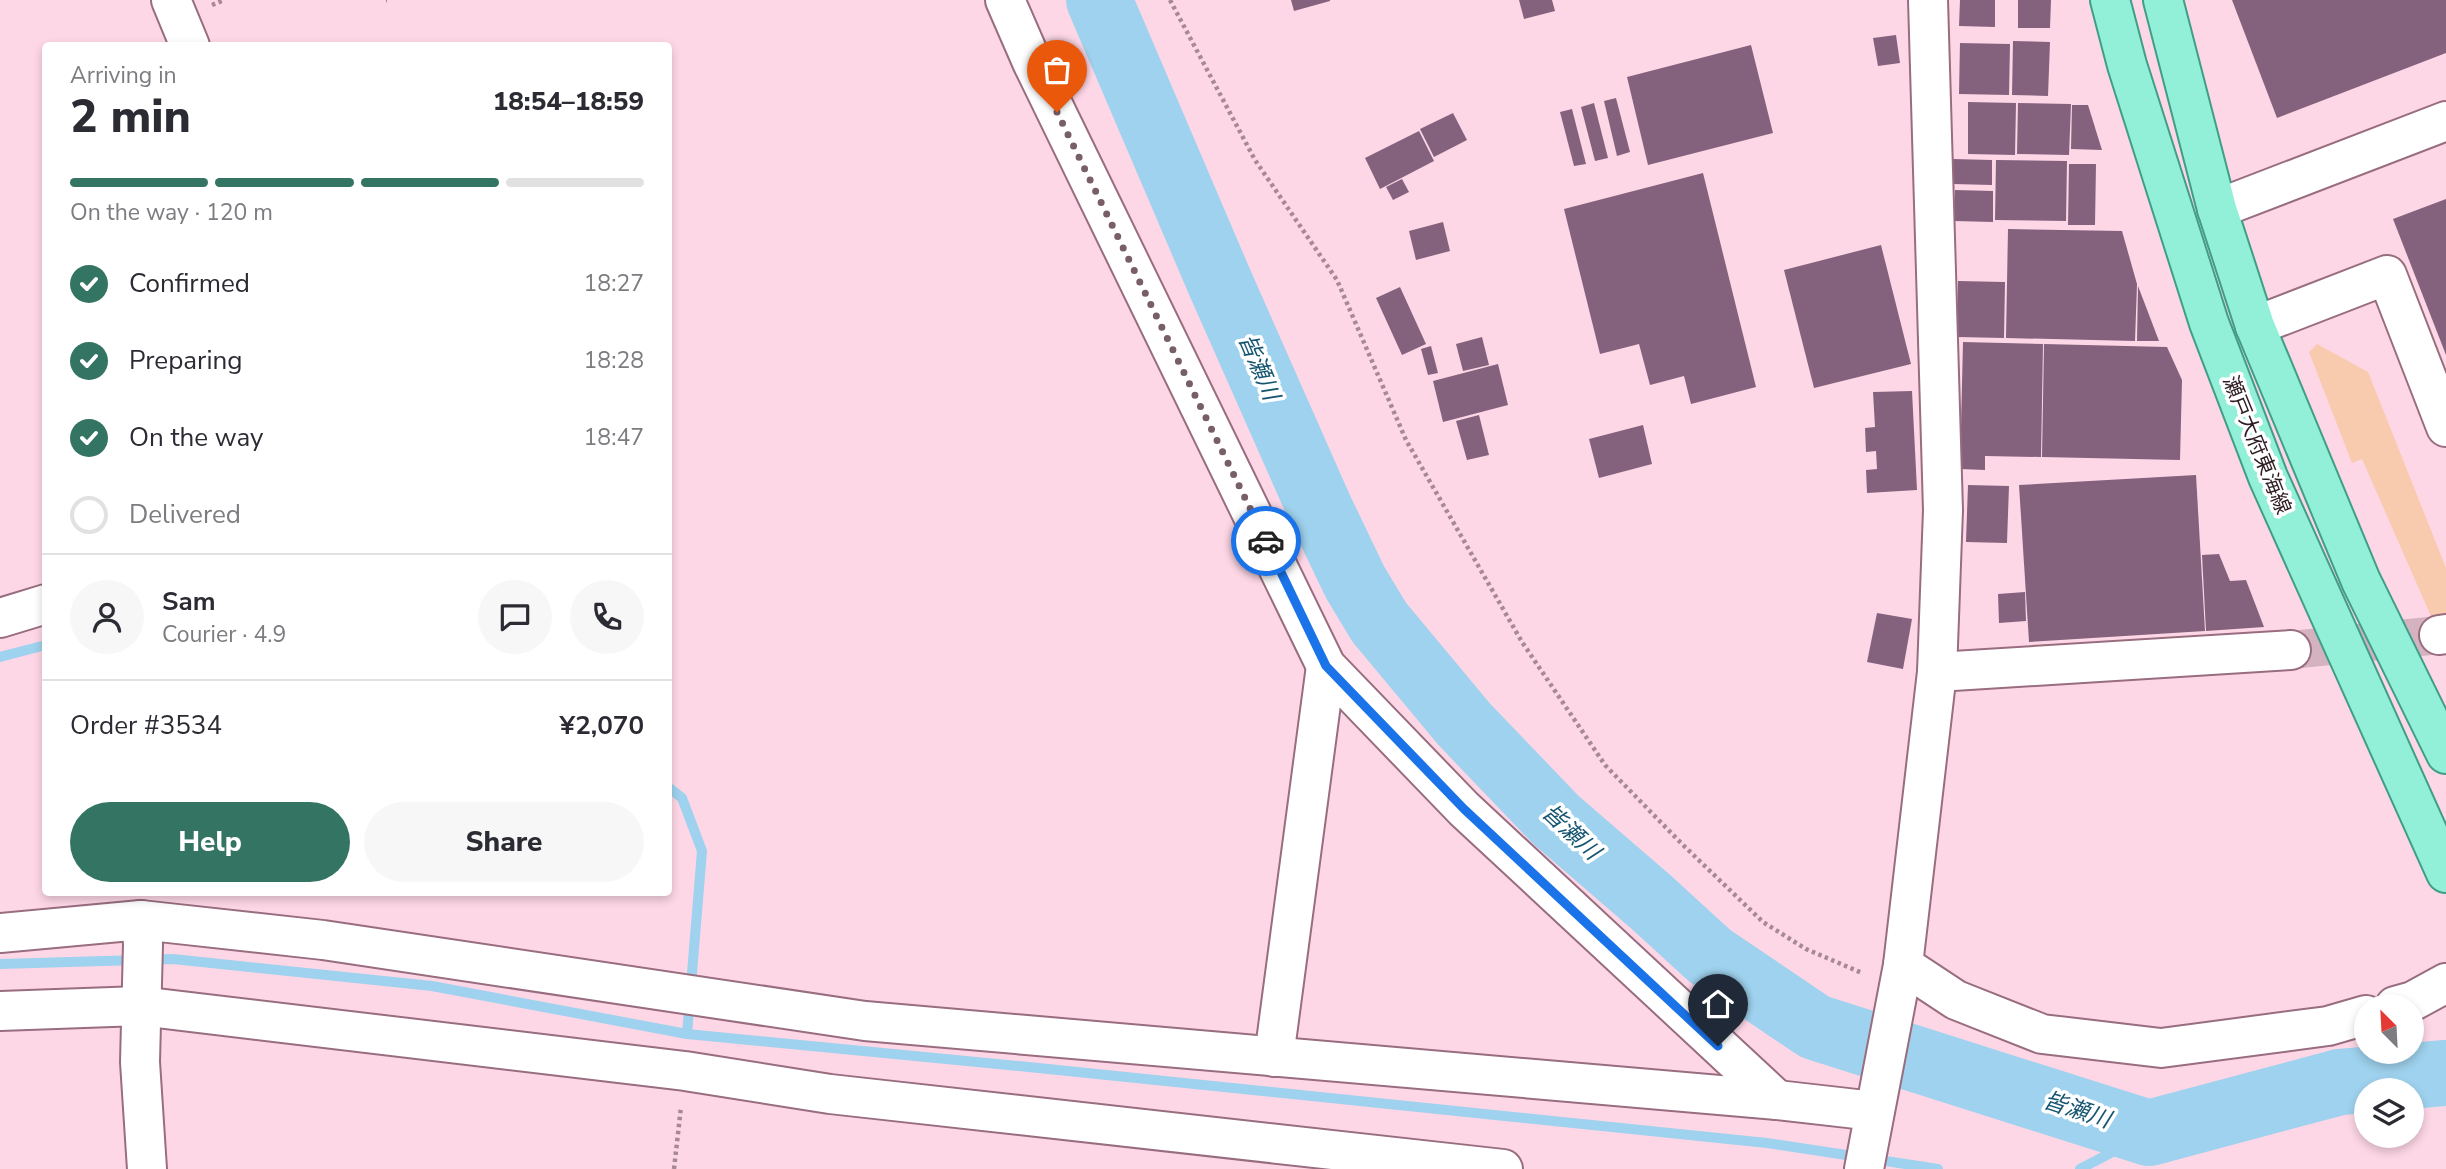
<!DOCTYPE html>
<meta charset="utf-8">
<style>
:root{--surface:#fff;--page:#f7f7f7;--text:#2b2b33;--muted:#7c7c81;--line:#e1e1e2;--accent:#347463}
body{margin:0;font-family:"Nunito Sans","Noto Sans JP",sans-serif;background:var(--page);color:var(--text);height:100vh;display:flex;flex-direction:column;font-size:26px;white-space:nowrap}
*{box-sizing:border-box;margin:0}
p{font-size:23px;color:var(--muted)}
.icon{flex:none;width:38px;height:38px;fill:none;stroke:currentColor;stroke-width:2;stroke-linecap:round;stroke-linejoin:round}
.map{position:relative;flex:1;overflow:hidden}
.side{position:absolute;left:42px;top:42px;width:630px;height:854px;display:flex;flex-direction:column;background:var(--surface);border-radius:7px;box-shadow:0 4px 10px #0003}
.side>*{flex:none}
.needle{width:46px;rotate:336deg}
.fabs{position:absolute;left:2354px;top:994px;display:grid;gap:14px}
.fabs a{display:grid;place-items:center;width:70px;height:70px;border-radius:50%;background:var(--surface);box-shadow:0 4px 10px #0003;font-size:35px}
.pin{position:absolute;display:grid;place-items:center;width:60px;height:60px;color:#fff;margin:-72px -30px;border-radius:50% 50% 50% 0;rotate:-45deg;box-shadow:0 0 7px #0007}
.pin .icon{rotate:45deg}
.courier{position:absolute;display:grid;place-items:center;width:70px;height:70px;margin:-35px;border:5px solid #1a73e8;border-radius:50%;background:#fff;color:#222;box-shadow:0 2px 9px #0007}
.headline em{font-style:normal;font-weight:800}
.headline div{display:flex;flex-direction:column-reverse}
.headline{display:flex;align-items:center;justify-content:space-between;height:119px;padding:0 28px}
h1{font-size:46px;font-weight:800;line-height:52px}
.bar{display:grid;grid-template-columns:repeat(4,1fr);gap:10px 7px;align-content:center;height:84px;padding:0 28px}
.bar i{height:9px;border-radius:5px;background:var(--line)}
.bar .active{background:var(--accent)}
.bar p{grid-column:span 4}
.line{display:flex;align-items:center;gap:18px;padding:0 28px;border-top:2px solid var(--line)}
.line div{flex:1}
.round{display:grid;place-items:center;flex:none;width:74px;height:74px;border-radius:37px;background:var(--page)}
ol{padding:0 28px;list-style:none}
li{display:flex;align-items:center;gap:21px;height:77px}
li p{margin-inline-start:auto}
li .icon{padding:7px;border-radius:50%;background:var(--accent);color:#fff;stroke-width:4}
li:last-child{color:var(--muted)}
li i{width:38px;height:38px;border:4px solid var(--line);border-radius:50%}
.primary-button{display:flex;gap:14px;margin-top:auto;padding:14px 28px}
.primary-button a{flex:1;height:80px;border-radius:42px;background:var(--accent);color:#fff;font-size:28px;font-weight:800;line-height:80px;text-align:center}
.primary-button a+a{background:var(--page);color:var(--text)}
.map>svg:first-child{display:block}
</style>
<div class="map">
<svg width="2446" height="1169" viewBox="0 0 2446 1169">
<rect width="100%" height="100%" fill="#fed7e6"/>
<polygon fill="#f8caae" points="2317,344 2368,372 2446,568 2446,623 2434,623 2362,459 2352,463 2309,352"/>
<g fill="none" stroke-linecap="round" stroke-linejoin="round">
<g stroke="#9fd2ee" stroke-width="10">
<polyline points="0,657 46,645"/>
<polyline points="668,787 682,798 702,851 687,1034"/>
<polyline points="0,964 173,959 432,986 687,1034 1019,1066 1767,1143 1938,1169"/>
<polyline points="2080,1169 2149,1133"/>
</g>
<polyline stroke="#9fd2ee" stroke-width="66" points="1099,0 1220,283 1320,509 1355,582 1379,622 1464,724 1556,820 1651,902 1710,956 1815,1027 2149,1133 2340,1082 2446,1073"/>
</g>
<g fill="#84627e">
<polygon points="1291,0 1330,0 1330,1 1294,11"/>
<polygon points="1519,0 1552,0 1555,11 1524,19"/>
<polygon points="1960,0 1995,0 1995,27 1959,26"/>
<polygon points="2018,0 2051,0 2050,28 2018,28"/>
<polygon points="2232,0 2446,0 2446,53 2277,118"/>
<polygon points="1896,35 1900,63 1878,66 1873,38"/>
<polygon points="2013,41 2050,42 2048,96 2012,95"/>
<polygon points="1960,43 2010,44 2009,95 1959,94"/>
<polygon points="1751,45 1773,133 1648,165 1627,77"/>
<polygon points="1616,98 1630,152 1617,156 1604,101"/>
<polygon points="1968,102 2016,103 2015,155 1968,154"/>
<polygon points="1594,103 1608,158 1595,161 1581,107"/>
<polygon points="2018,103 2071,104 2069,155 2017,154"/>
<polygon points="2072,105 2088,105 2102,150 2071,149"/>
<polygon points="1572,109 1586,164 1574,166 1560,112"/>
<polygon points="1453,113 1467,140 1434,157 1420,129"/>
<polygon points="1419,131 1434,161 1380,189 1365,158"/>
<polygon points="1953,159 1992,160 1992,185 1953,184"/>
<polygon points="1996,160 2067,161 2066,221 1995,220"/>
<polygon points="2069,164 2096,164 2095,225 2068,225"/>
<polygon points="1703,173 1756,387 1691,404 1684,376 1650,385 1639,344 1600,354 1564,209"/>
<polygon points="1402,179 1409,192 1393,200 1386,187"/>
<polygon points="1955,190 1993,191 1993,222 1954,221"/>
<polygon points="2446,199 2446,355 2393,219"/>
<polygon points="1443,222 1450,251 1416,260 1409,231"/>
<polygon points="2008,229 2122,231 2137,284 2135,341 2006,338"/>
<polygon points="1881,245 1911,364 1814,388 1784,270"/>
<polygon points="1958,281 2005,282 2004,338 1957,337"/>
<polygon points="2138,286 2159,341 2137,341"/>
<polygon points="1400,287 1426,344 1402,355 1376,298"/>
<polygon points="1482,337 1489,365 1463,371 1456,344"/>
<polygon points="1963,342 2043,344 2041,457 1985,456 1985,470 1960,469"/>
<polygon points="2044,344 2167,347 2182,380 2180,460 2042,457"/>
<polygon points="1431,346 1438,373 1428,375 1421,349"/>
<polygon points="1498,364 1508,405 1443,422 1433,381"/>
<polygon points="1912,391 1917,490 1867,493 1866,470 1877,469 1876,451 1866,452 1865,428 1875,427 1873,392"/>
<polygon points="1479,415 1489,455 1467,460 1456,421"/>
<polygon points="1643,425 1652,464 1599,478 1589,439"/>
<polygon points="2196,475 2205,631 2029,642 2019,485"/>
<polygon points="1968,485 2009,486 2007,543 1966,542"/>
<polygon points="2219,554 2230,581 2246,580 2264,627 2206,631 2202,555"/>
<polygon points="2025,592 2026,621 1999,623 1998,594"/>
<polygon points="1877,613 1912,619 1903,669 1867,662"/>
</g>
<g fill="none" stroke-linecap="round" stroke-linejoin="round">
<polyline stroke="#d4b2bf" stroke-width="38" stroke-dasharray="38 19" stroke-linecap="butt" points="2291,650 2439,635"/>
<g stroke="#986d7f" stroke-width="42">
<g id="minor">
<polyline points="171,0 190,46"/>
<polyline points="1005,0 1032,62 1326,666 1464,809 1777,1100"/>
<polyline points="2217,209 2446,121"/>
<polyline points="2255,326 2387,275 2446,427"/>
<polyline points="0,618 46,604"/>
<polyline points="2439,635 2446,634"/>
<polyline points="1937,672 2291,650"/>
<polyline points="141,920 143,944 140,1062 147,1169"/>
<polyline points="0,933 141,920 323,940 865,1021 1777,1100 1874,1111"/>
<polyline points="1903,965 1956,1000 2042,1034 2161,1048 2328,1026 2366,1015"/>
<polyline points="2395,1006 2413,1001 2446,983"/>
<polyline points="0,1011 140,1006 685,1071 830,1094 1503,1169"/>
<polyline points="1274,1057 1326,666"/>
<polyline points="1864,1169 1903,965 1937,672 1943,510 1928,0"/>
</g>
</g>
<g stroke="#409e88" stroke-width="42">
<g id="major">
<polyline points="2110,0 2127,65 2209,323 2268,477 2446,873"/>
<polyline points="2163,0 2217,209 2255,326 2361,581 2446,754"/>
</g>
</g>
<g stroke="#a78995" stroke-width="4.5" stroke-dasharray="3.5 3.5" stroke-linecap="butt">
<polyline points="386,0 387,0"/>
<polyline points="1170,0 1255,160 1337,280 1406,440 1522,642 1605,765 1682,844 1763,922 1806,949 1862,973"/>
<polyline points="212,5 224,0"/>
<polyline points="674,1169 681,1107"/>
</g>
<use href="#minor" stroke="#fff" stroke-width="38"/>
<use href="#major" stroke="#92efd8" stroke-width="38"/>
</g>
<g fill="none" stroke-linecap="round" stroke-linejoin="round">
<polyline stroke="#775e68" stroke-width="7" stroke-dasharray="0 12.6" points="1057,112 1266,541"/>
<polyline stroke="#1a73e8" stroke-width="9" points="1266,541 1326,666 1464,809 1718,1046"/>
</g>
<g text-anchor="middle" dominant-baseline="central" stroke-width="7" stroke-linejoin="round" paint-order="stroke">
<g font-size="21" fill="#2e1d24" stroke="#fff">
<text transform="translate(2257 445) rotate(68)">瀬戸大府東海線</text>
</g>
<g font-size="23" font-style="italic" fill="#165673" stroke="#fff">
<text transform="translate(1259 367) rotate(67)">皆瀬川</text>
<text transform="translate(1571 832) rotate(43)">皆瀬川</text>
<text transform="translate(2077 1110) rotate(18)">皆瀬川</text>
</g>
</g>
</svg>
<div class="fabs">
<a><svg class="needle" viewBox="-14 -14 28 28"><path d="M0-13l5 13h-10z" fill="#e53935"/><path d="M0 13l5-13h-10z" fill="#7c7c81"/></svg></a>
<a><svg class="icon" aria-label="layers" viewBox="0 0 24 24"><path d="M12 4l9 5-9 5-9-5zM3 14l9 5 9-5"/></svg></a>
</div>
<div class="pin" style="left:1057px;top:112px;background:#ea580c"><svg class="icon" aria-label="bag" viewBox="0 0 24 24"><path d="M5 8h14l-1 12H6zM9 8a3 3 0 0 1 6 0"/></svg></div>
<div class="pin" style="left:1718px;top:1046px;background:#1f2937"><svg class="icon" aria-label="home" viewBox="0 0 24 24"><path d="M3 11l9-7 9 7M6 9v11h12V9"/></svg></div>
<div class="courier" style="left:1266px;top:541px"><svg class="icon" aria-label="car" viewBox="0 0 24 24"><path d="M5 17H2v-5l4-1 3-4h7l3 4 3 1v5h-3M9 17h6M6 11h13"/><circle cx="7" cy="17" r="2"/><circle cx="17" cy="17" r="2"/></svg></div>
<section class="side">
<div class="headline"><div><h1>2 min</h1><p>Arriving in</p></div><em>18:54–18:59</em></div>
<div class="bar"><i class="active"></i><i class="active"></i><i class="active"></i><i></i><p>On the way · 120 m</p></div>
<ol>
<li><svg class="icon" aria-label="check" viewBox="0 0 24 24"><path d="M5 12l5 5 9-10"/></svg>Confirmed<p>18:27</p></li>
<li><svg class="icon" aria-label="check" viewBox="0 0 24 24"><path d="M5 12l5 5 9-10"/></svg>Preparing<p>18:28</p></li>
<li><svg class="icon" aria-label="check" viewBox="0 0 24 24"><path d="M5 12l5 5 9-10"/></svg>On the way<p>18:47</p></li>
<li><i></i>Delivered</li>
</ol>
<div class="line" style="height:126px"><a class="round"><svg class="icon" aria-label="person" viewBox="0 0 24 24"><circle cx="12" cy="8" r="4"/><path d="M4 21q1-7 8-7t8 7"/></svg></a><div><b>Sam</b><p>Courier · 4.9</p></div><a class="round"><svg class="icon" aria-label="chat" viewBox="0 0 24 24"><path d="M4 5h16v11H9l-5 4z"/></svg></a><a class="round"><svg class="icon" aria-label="phone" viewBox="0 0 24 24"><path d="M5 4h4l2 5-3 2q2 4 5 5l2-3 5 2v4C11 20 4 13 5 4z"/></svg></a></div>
<div class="line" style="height:91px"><div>Order #3534</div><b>¥2,070</b></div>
<div class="primary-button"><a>Help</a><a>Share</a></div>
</section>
</div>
